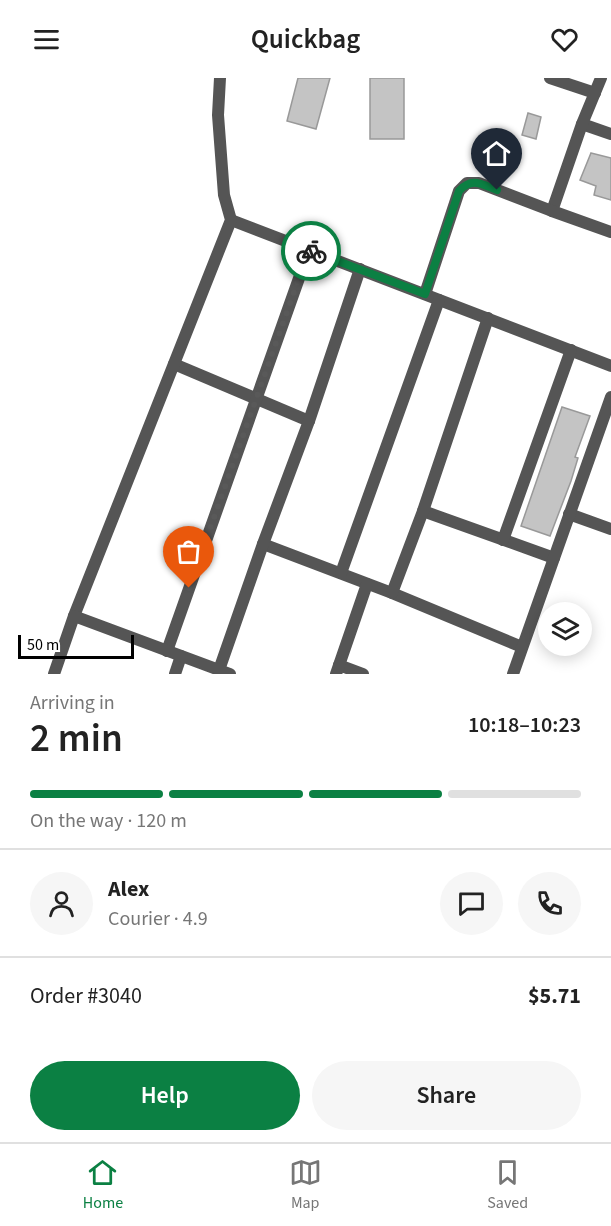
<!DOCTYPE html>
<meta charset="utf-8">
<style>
:root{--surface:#fff;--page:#f6f6f6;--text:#222;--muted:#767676;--line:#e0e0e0;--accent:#0b8043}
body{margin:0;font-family:"Source Sans 3",sans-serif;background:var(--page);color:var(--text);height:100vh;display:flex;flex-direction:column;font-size:22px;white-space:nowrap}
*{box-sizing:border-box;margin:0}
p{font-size:20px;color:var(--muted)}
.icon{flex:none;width:33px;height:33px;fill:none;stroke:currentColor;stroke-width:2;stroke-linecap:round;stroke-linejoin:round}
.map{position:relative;height:596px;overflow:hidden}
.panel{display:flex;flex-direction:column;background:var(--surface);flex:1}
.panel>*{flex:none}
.fabs{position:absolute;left:538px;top:524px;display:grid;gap:12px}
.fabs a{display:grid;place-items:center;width:54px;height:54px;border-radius:50%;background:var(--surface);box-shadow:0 3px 15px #0003;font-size:30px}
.scale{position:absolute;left:18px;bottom:15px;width:116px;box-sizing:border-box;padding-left:6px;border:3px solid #000;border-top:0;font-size:16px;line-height:21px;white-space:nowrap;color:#000;-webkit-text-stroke:4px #fff;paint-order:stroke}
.pin{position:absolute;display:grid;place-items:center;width:51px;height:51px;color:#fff;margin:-62px -26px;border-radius:50% 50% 50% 0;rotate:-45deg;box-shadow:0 0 6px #0007}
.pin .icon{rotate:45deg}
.courier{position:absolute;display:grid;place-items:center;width:60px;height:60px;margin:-30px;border:4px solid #0b8043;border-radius:50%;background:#fff;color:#222;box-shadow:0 2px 8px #0007}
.summary em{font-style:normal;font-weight:600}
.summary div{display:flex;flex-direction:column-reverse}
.summary{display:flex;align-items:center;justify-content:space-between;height:102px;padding:0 30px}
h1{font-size:39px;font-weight:600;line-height:45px}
.bar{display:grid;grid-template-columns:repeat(4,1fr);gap:9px 6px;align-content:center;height:72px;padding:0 30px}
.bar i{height:8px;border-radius:4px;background:var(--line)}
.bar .current{background:var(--accent)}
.bar p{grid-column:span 4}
.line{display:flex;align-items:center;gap:15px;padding:0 30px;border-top:2px solid var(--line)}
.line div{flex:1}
.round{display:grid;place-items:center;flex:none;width:63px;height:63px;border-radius:32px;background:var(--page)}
.cta{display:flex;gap:12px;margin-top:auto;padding:12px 30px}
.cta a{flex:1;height:69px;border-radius:36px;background:var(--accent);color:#fff;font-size:24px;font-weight:600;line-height:69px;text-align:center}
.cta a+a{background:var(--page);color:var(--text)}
header{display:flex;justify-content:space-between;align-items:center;height:78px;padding:0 30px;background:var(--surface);font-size:27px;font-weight:600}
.tab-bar{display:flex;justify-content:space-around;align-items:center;height:84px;border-top:2px solid var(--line);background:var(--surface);font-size:16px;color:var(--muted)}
.tab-bar a{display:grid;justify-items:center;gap:3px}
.tab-bar .current{color:var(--accent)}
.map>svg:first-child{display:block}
</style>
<header><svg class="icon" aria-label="menu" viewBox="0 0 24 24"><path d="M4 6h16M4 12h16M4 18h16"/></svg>Quickbag<svg class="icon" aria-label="heart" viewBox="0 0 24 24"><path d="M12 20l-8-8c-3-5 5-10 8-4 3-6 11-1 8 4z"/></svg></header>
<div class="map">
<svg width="611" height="596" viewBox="0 0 611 596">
<rect width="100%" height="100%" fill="#fff"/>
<g fill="#c4c4c4" stroke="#999" stroke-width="1.5">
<polygon points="298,0 330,0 316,51 287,43"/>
<rect x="370" y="0" width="34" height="61"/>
<polygon points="528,35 541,39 536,61 522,57"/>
<polygon points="591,75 611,80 611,122 594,117 596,108 580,102"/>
<polygon points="562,329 590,338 575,379 578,380 571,403 550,458 521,448"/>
</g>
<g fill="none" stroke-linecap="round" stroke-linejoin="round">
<g stroke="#555" stroke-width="12">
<polyline points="550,0 595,15"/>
<polyline points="582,46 611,56"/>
<polyline points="552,133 582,46 601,0"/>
<polyline points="231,142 611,288"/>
<polyline points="425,216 459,113 467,105 479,105 552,133 611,154"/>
<polyline points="174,286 309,343"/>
<polyline points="423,433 554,480"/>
<polyline points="569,436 611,451"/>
<polyline points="503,462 571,272"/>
<polyline points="263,466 392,515 522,569"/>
<polyline points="341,495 439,222"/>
<polyline points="392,515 423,433 488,240"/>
<polyline points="74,538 231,142 224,117 218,37 220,0"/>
<polyline points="167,573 309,172"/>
<polyline points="339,587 363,596"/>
<polyline points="219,592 263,466 309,343 360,191"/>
<polyline points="175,596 181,578"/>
<polyline points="336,596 367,506"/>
<polyline points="513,596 611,319"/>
</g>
<polyline stroke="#555" stroke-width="12" points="54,596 74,538 230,596"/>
</g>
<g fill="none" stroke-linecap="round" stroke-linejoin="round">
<polyline stroke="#595959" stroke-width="6" stroke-dasharray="0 10.8" points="189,510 309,172 311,173"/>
<path stroke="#0b8043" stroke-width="8" d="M311,173L425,216L459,113C472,99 481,106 497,112"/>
</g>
</svg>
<div class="fabs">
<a><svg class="icon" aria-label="layers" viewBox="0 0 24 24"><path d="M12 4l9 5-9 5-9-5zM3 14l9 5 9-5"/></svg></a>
</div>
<div class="scale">50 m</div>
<div class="pin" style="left:189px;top:510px;background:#ea580c"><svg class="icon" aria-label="bag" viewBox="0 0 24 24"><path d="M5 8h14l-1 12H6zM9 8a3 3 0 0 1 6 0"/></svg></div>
<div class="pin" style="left:497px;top:112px;background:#1f2937"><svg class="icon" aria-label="home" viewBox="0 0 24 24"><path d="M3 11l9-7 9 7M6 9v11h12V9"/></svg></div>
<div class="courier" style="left:311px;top:173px"><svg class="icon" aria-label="bike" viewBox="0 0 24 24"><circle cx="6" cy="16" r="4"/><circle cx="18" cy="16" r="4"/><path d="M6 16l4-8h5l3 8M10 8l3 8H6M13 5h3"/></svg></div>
</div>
<section class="panel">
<div class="summary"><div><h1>2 min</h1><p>Arriving in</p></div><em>10:18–10:23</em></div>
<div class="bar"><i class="current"></i><i class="current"></i><i class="current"></i><i></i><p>On the way · 120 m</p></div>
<div class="line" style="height:108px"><a class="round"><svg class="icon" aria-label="person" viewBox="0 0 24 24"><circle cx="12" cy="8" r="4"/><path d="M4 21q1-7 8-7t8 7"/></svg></a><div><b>Alex</b><p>Courier · 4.9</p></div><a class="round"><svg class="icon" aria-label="chat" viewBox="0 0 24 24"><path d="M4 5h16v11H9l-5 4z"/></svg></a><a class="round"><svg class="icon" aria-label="phone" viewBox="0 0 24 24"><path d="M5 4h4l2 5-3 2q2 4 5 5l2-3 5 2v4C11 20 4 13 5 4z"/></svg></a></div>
<div class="line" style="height:78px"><div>Order #3040</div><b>$5.71</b></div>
<div class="cta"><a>Help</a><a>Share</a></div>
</section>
<nav class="tab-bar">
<a class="current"><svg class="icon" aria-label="home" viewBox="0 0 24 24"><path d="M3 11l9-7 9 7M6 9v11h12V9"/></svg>Home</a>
<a><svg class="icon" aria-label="map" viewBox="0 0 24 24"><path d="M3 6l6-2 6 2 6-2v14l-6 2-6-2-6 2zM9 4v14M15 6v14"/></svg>Map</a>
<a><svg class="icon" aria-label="saved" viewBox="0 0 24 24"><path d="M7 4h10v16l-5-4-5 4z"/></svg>Saved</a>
</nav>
